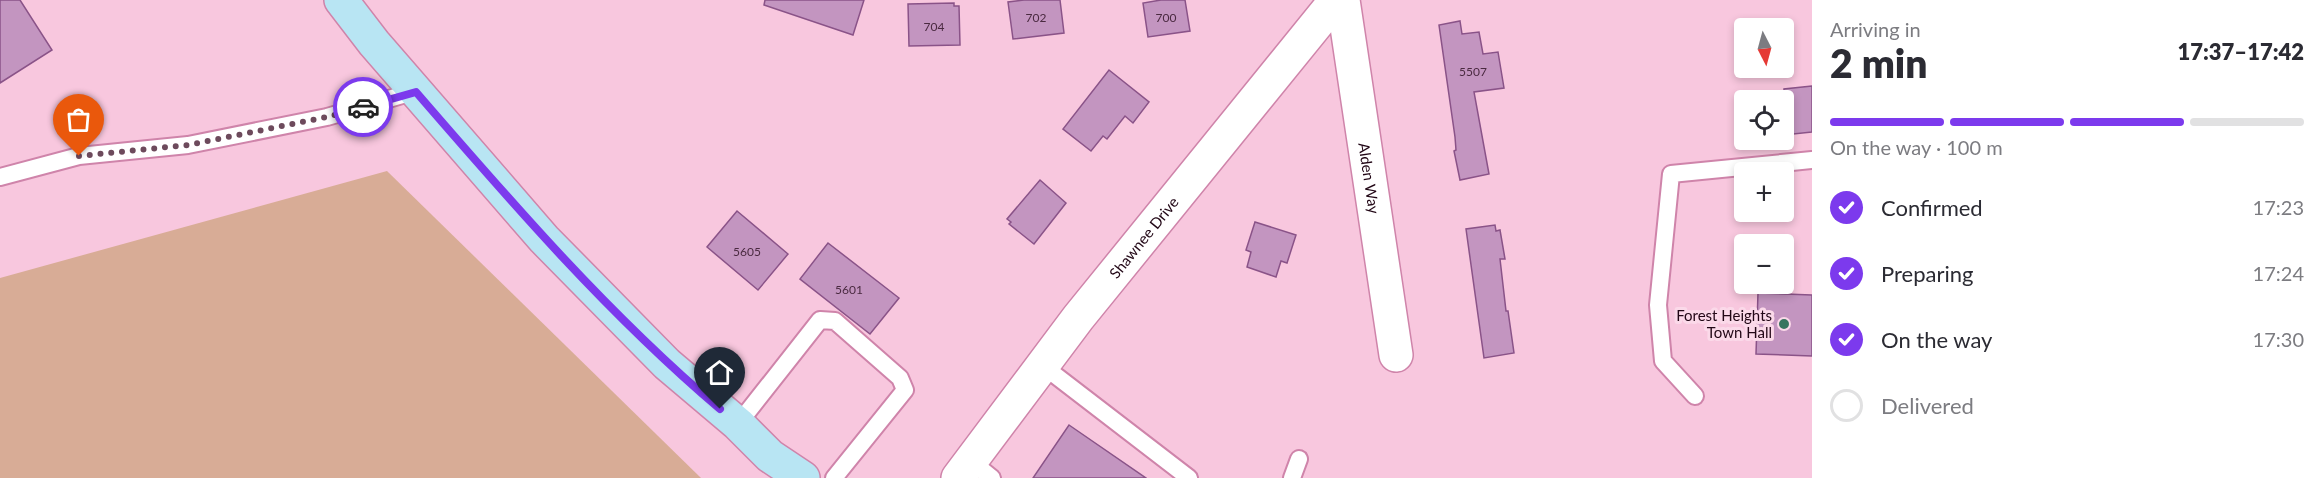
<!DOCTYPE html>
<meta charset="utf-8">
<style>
:root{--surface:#fff;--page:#f2f2f3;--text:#2b2b33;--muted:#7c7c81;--line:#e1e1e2;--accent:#7c3aed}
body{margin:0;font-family:Lato,sans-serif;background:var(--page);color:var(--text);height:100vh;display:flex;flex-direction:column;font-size:22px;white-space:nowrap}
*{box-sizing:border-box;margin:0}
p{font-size:20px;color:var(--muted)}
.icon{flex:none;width:33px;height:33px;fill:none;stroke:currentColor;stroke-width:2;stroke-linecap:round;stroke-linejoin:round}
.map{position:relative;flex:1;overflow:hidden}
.side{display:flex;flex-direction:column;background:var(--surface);width:510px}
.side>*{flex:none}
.needle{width:39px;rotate:174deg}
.tools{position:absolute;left:1734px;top:18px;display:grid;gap:12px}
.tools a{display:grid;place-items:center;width:60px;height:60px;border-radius:6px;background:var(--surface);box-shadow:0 3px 9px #0003;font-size:30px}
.pin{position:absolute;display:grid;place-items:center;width:51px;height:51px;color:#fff;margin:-62px -26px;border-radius:50% 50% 50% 0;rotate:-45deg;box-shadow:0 0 6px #0007}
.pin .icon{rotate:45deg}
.courier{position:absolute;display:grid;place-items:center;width:60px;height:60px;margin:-30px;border:4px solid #7c3aed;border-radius:50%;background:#fff;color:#222;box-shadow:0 2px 8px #0007}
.headline em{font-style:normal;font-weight:800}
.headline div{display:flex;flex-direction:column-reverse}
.headline{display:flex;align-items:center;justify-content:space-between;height:102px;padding:0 18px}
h1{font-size:39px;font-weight:800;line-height:45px}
.bar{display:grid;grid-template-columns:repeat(4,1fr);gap:9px 6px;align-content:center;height:72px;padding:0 18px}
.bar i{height:8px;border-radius:4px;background:var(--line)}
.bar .active{background:var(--accent)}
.bar p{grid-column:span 4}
ol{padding:0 18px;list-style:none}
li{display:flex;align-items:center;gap:18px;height:66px}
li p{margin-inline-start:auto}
li .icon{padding:6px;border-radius:50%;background:var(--accent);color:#fff;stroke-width:4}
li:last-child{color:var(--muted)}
li i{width:33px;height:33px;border:3px solid var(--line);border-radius:50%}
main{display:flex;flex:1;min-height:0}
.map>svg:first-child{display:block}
</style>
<main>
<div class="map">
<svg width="1812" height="478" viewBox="0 0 1812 478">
<rect width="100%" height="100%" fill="#f8c7de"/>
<polygon fill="#d8ac96" points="387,171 701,478 0,478 0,278"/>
<g fill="#c395c0" stroke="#8a5388" stroke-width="1.5">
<polygon points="0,0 20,0 52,50 0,83"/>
<polygon points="765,0 864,0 853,35 764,5"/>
<polygon points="1024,0 1060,0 1064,33 1013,39 1008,2"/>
<polygon points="1161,0 1185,0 1190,31 1148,37 1143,3"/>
<polygon points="954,3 954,6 959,6 960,45 909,46 908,4"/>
<polygon points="1460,21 1462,34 1479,32 1483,54 1498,52 1504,88 1474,92 1489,174 1460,180 1454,151 1456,150 1455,137 1439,25"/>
<polygon points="1109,70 1149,102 1133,123 1125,116 1107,139 1103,136 1091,151 1063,129"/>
<polygon points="1812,86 1812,132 1784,135 1784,89"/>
<polygon points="1040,180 1066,203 1034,244 1009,224 1011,222 1007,219"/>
<polygon points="737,211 788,254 758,290 707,247"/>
<polygon points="1255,222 1296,235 1287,263 1281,261 1276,277 1247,267 1251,252 1246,250"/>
<polygon points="1495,225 1496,231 1500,230 1505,259 1500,259 1506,311 1508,311 1514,353 1484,358 1466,229"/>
<polygon points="828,243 899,298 870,334 800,279"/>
<polygon points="1758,293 1812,295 1812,356 1756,354"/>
<polygon points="1069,425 1146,478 1033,478"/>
</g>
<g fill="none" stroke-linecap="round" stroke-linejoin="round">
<g stroke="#cf84aa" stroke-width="20">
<g id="lane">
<polyline points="0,177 79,156 188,145 327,117 416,91"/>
<polyline points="1042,365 1189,478"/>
<polyline points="1695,396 1663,361 1658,305 1671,174 1812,160"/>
<polyline points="738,424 820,320 835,321 900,378 905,390 834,478"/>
<polyline points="971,461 992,478"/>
<polyline points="1292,478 1299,459"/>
</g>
</g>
<g stroke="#cf84aa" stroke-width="36">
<g id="street">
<path id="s1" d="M1343,0L1396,355"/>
<path id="s2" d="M958,478L1078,318L1336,0"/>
</g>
</g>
<g stroke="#cf84aa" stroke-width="36">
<polyline id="secondary" points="341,0 374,43 544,239 667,364 738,424 770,456 803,478"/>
</g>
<use href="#lane" stroke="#fff" stroke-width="16"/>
<use href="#street" stroke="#fff" stroke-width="33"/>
<use href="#secondary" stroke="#b8e5f3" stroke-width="33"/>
</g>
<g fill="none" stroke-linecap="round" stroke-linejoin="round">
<polyline stroke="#6d4a5c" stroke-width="6" stroke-dasharray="0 10.8" points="79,156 188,145 327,117 363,107"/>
<path stroke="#7c3aed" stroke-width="8" d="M363,107L416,92C512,203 608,314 720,409"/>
</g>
<circle fill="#38755f" stroke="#fbd9e9" stroke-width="2" cx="1784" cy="324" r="6"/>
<g text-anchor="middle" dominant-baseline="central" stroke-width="6" stroke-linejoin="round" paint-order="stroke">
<g font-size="12" fill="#4a2a40">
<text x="1036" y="17">702</text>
<text x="1166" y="17">700</text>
<text x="934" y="26">704</text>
<text x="1473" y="71">5507</text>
<text x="747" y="251">5605</text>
<text x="849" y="289">5601</text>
</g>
<g font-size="15" fill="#220716" stroke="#fbd9e9">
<text stroke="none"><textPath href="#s1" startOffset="180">Alden Way</textPath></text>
<text stroke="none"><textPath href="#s2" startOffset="304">Shawnee Drive</textPath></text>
</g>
<g font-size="15" fill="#220716" stroke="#fbd9e9" text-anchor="end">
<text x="1772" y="315">Forest Heights<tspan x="1772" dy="17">Town Hall</tspan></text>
</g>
</g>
</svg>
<div class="tools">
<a><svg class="needle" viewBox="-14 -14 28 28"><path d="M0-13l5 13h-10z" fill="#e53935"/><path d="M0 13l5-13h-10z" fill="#7c7c81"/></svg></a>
<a><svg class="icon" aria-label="locate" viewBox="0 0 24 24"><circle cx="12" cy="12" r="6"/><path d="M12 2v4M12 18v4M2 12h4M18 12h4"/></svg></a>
<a>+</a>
<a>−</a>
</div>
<div class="pin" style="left:79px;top:156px;background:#ea580c"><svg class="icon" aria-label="bag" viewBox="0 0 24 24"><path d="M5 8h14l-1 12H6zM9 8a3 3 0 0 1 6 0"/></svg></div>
<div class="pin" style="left:720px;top:409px;background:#1f2937"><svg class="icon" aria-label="home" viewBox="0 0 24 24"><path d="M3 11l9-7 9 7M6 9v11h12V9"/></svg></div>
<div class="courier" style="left:363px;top:107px"><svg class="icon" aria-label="car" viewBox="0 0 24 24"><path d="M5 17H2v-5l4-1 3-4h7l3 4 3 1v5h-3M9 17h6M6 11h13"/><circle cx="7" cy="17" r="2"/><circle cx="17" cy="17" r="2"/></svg></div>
</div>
<section class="side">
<div class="headline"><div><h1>2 min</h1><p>Arriving in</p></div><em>17:37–17:42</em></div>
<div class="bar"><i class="active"></i><i class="active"></i><i class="active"></i><i></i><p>On the way · 100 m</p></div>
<ol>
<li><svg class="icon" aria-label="check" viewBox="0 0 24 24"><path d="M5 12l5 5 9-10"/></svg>Confirmed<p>17:23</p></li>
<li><svg class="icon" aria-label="check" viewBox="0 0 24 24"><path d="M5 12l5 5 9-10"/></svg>Preparing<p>17:24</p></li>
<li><svg class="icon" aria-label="check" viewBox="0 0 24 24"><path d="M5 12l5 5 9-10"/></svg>On the way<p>17:30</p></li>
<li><i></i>Delivered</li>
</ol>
</section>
</main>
